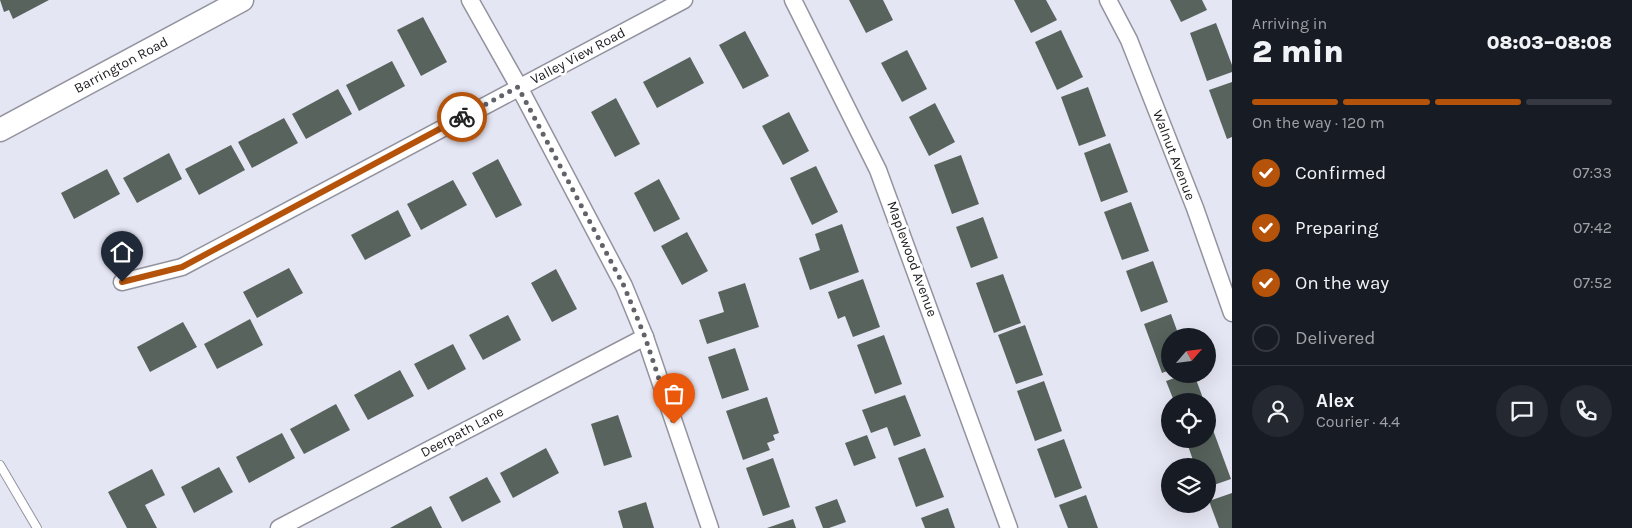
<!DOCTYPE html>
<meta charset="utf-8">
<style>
:root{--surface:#171b24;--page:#242831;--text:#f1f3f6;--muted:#9ea1a6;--line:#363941;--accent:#b45309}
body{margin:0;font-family:Karla,sans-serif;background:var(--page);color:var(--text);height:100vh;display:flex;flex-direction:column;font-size:19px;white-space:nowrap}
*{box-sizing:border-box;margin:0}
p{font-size:16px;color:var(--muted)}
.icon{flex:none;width:28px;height:28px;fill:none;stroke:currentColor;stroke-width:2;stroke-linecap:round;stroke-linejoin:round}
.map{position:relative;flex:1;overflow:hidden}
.details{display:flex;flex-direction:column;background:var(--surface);width:400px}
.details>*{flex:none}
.needle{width:32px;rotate:62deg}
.tools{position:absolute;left:1161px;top:328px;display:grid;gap:10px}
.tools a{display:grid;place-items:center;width:55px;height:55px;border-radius:50%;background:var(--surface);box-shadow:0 5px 20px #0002;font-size:25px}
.pin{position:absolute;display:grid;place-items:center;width:42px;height:42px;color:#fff;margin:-51px -21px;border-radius:50% 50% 50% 0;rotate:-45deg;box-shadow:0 0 5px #0007}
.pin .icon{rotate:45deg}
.courier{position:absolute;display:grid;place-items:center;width:50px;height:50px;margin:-25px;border:4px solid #b45309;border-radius:50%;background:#fff;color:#222;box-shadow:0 1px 6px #0007}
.overview em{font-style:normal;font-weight:800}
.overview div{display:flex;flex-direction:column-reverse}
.overview{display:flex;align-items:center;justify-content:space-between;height:85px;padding:0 20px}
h1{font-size:32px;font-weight:800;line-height:38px}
.bar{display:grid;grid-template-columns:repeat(4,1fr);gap:8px 5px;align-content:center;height:60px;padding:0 20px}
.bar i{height:6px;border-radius:4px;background:var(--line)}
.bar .selected{background:var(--accent)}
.bar p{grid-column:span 4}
.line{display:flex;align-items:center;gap:12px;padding:0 20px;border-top:1px solid var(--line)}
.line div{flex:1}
.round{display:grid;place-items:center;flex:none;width:52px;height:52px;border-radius:26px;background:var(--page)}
ol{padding:0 20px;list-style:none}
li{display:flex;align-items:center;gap:15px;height:55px}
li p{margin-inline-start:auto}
li .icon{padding:5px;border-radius:50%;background:var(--accent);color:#fff;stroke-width:4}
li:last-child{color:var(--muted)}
li i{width:28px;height:28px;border:2px solid var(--line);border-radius:50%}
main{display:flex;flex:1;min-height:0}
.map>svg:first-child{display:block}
</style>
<main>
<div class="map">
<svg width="1232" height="528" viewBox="0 0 1232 528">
<rect width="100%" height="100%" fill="#e5e6f3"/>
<g fill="#57635c">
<polygon points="0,0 49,0 13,19 9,10 4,12"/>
<polygon points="849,0 883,0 893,20 866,33"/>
<polygon points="1014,0 1046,0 1057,20 1031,33"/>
<polygon points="1170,0 1202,0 1207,10 1181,22"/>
<polygon points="423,17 447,62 421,76 397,30"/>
<polygon points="1216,23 1232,65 1232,72 1207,81 1190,33"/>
<polygon points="1061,30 1083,77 1057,90 1035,42"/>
<polygon points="745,31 769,76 743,89 719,45"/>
<polygon points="907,50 927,89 902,102 881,63"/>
<polygon points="690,57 704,83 657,108 643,82"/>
<polygon points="392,61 405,86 359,111 346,85"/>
<polygon points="1232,82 1232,137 1227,139 1209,90"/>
<polygon points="1088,87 1106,136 1079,146 1061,97"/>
<polygon points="338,89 352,114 306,139 292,114"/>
<polygon points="616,98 640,144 615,157 591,112"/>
<polygon points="935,103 955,142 929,156 909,117"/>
<polygon points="789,112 809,151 783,165 762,126"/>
<polygon points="284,118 298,143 252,168 238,142"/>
<polygon points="1110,143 1128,192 1101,202 1084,153"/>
<polygon points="231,145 245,170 199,195 185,169"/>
<polygon points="169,153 182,179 137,203 123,178"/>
<polygon points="961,155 979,204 952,214 934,165"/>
<polygon points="498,159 522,205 496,218 472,173"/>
<polygon points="816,166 838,212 812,225 790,178"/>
<polygon points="107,169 120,194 74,219 61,193"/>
<polygon points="659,179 680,219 654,232 634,193"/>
<polygon points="453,180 467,205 421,230 407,204"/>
<polygon points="1131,202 1149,251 1122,260 1104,212"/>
<polygon points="398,210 411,236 365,260 351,235"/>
<polygon points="983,217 998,258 971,268 956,227"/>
<polygon points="842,224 859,272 810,290 799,258 820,250 815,234"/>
<polygon points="687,232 708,271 682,285 661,246"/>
<polygon points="1153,261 1168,302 1141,312 1126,271"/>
<polygon points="289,268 303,293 257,318 243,292"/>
<polygon points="556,269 577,309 552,322 531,283"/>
<polygon points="1003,274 1021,323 994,333 976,283"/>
<polygon points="863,279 880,327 853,337 845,316 838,319 828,292"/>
<polygon points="745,283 759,327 707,344 699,320 724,312 718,292"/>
<polygon points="1171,314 1179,336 1170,336 1170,370 1162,373 1144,324"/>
<polygon points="508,315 521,340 483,360 469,335"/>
<polygon points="250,319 263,345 217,369 204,344"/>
<polygon points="183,322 197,347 150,372 137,347"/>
<polygon points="1025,325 1043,375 1016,384 998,335"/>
<polygon points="884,335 902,384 875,394 857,345"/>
<polygon points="453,344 466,369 428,390 414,364"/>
<polygon points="735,348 749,390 722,399 708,357"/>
<polygon points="400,370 414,396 368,420 354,395"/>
<polygon points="1186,374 1194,374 1204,401 1174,401 1166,381"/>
<polygon points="1044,381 1062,431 1035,441 1017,391"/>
<polygon points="905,395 921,436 894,446 887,427 871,433 862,410"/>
<polygon points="767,397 779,433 773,435 775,440 767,443 770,450 743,460 726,411"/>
<polygon points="336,404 350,430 304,454 290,429"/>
<polygon points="618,415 632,457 604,466 591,424"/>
<polygon points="1213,430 1231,479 1208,487 1208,466 1195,466 1186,440 1208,439 1208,432"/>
<polygon points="282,433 295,458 249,483 236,457"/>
<polygon points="867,435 876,458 854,466 845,443"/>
<polygon points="1064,439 1082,488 1055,498 1037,449"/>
<polygon points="546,448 559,473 513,498 500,473"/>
<polygon points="925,448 944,497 916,507 898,458"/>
<polygon points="773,458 790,507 763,516 746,468"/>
<polygon points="219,467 233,492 194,513 181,487"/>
<polygon points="152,469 165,495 145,505 157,528 127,528 108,492"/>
<polygon points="487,477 501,502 462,522 449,497"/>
<polygon points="1232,493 1232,528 1219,528 1209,501"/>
<polygon points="1086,495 1098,528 1068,528 1059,505"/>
<polygon points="837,499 846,522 829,528 823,528 815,507"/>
<polygon points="646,502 654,528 623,528 618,511"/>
<polygon points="431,506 442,528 390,528"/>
<polygon points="948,508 955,528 925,528 921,518"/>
<polygon points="793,519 796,528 767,528"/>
</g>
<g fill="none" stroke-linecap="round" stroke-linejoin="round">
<g stroke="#92939f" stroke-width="10">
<polyline id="lane" points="0,465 37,528"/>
</g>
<g stroke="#92939f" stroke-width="19">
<g id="street">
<polyline points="470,0 519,87 624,286 645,337 710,528"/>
<polyline points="793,0 878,170 1009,528"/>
<polyline points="1108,0 1129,40 1195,208 1232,313"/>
<polyline points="122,282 182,267 684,0"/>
<polyline points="279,528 645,337"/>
</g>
</g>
<g stroke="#92939f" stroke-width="25">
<polyline id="secondary" points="0,130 242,0"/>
</g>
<use href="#lane" stroke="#fff" stroke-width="8"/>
<use href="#street" stroke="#fff" stroke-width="16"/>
<use href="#secondary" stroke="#fff" stroke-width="22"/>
</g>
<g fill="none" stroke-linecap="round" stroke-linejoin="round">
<polyline stroke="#626269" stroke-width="5" stroke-dasharray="0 9" points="462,117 518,87 624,286 645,337 674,424"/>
<polyline stroke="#b45309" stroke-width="6" points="122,282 182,267 462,117"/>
</g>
<g text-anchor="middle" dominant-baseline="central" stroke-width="5" stroke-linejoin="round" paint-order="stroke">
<g font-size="14" fill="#1b1b1f" stroke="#fff">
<text transform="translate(578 56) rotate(-28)">Valley View Road</text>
<text transform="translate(121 65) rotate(-28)">Barrington Road</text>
<text transform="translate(1174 155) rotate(69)">Walnut Avenue</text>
<text transform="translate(912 259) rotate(70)">Maplewood Avenue</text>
<text transform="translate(462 432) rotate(-28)">Deerpath Lane</text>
</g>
</g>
</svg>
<div class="tools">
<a><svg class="needle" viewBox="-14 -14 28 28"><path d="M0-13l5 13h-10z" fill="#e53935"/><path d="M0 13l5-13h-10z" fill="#9ea1a6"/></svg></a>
<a><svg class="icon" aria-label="locate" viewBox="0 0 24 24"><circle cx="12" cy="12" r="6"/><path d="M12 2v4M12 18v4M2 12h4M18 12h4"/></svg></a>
<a><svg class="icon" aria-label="layers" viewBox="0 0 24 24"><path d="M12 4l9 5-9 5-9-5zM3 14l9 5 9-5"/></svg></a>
</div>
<div class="pin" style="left:674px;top:424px;background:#ea580c"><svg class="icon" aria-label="bag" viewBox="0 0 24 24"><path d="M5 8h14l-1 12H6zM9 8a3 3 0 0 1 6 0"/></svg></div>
<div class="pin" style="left:122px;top:282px;background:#1f2937"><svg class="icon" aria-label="home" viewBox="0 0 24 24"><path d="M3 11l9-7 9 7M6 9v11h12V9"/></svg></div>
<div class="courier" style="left:462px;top:117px"><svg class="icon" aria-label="bike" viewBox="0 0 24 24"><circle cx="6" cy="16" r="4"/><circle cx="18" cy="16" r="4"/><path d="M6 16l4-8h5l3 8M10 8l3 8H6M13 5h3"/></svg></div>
</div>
<section class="details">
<div class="overview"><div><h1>2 min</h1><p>Arriving in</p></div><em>08:03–08:08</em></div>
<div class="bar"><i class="selected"></i><i class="selected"></i><i class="selected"></i><i></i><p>On the way · 120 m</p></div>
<ol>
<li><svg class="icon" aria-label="check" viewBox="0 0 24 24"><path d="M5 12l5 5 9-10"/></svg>Confirmed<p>07:33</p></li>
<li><svg class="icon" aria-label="check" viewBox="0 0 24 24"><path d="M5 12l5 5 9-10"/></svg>Preparing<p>07:42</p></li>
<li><svg class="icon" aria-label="check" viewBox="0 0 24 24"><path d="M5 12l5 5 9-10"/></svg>On the way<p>07:52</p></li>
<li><i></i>Delivered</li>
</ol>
<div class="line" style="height:90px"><a class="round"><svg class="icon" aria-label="person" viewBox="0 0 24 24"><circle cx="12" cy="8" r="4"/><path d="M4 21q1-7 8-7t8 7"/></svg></a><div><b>Alex</b><p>Courier · 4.4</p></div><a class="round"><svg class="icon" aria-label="chat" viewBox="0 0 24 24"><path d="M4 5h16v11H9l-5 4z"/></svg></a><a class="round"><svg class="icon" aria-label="phone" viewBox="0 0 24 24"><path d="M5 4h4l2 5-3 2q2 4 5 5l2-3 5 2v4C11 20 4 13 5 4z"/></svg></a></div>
</section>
</main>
